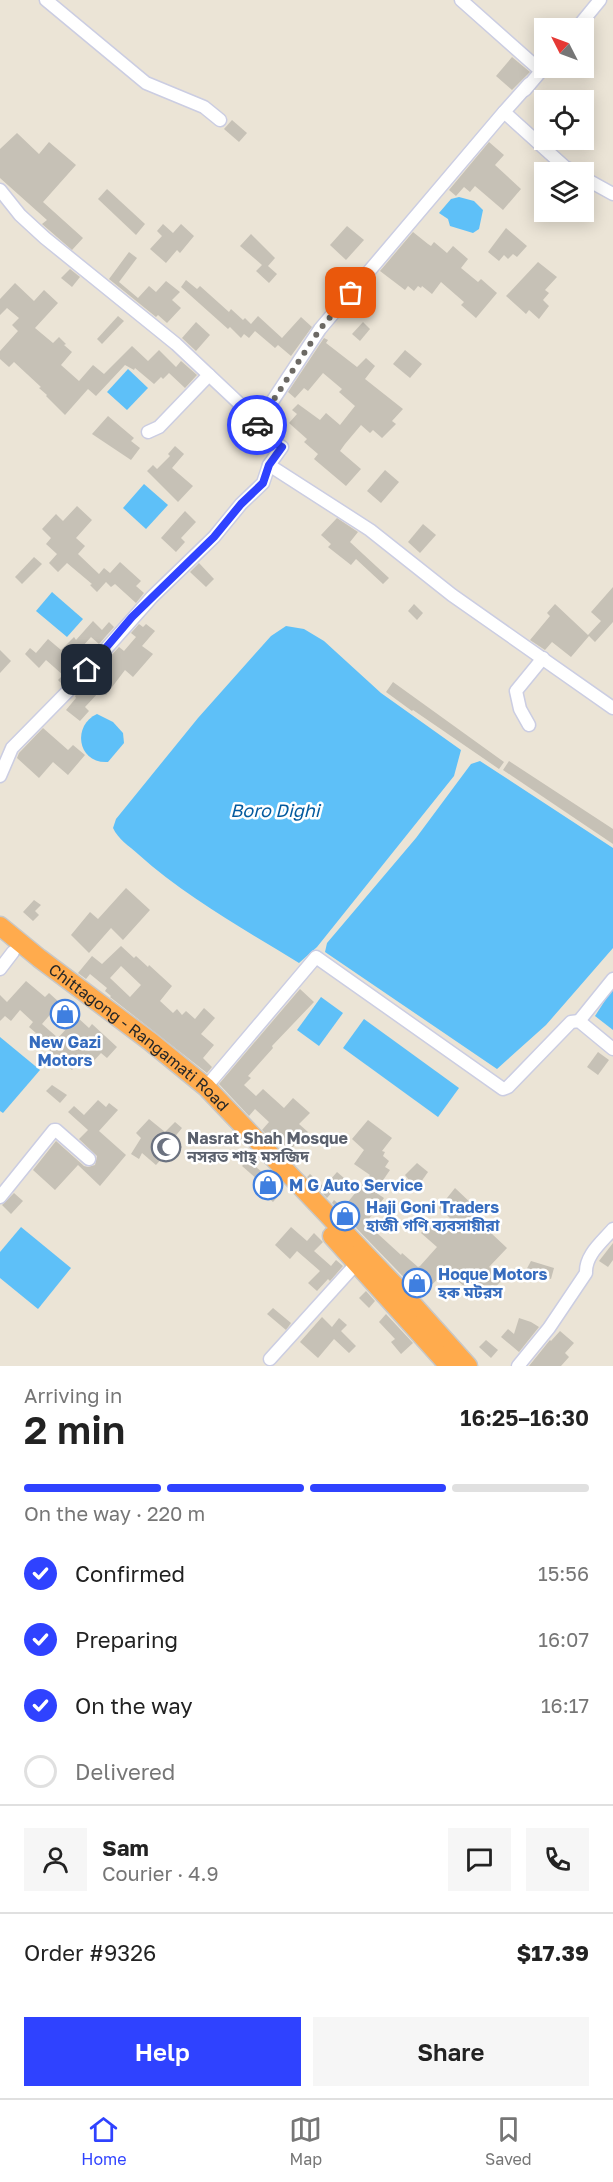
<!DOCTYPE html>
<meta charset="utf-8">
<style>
:root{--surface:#fff;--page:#f6f6f6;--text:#222;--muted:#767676;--line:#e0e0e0;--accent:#2f42ff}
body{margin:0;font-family:"Golos Text","Noto Sans Bengali",sans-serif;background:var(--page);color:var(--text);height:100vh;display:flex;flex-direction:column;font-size:22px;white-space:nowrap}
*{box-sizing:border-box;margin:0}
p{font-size:20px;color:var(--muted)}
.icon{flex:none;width:33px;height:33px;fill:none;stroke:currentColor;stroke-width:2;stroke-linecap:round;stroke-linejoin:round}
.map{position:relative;height:1366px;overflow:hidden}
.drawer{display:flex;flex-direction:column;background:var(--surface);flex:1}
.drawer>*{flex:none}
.needle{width:39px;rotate:312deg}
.controls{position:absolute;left:534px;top:18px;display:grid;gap:12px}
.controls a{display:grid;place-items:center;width:60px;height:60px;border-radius:0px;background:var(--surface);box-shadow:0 3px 15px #0003;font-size:30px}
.pin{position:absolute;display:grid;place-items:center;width:51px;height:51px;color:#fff;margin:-26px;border-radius:12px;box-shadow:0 3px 9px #0006}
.courier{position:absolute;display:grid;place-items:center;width:60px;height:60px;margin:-30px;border:4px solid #2f42ff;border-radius:50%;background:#fff;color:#222;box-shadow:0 2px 8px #0007}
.summary em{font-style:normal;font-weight:600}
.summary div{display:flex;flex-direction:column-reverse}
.summary{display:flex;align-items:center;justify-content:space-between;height:102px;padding:0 24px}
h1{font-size:39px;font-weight:600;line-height:45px}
.bar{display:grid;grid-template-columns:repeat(4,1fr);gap:9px 6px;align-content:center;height:72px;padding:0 24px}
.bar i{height:8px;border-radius:4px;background:var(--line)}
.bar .current{background:var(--accent)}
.bar p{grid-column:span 4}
.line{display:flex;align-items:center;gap:15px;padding:0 24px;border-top:2px solid var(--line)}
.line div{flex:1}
.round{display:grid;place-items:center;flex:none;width:63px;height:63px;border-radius:0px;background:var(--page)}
ol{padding:0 24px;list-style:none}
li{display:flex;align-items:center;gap:18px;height:66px}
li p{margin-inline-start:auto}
li .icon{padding:6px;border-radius:50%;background:var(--accent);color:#fff;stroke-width:4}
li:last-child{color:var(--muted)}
li i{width:33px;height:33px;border:3px solid var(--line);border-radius:50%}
.button{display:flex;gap:12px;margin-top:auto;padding:12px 24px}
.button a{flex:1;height:69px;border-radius:0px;background:var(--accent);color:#fff;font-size:24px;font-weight:600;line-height:69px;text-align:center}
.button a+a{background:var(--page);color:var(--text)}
.dock{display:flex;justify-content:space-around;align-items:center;height:84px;border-top:2px solid var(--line);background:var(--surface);font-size:16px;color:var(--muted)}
.dock a{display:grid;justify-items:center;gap:3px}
.dock .current{color:var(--accent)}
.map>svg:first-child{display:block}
</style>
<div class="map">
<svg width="613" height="1366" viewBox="0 0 613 1366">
<rect width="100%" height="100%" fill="#ebe4d6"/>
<g fill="#5ec0f8">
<polygon points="459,197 474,201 483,210 479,229 473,233 450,226 448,219 439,213 451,199"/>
<polygon points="128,369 148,388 127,410 107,392"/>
<polygon points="144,484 168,505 146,529 123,508"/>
<polygon points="52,592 83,619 67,637 36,611"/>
<path d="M286,626L304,629L324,641L381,693L461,750L454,776L317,947L299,963C244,929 187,898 138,854C129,846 118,839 113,828L116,819L198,718L271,636Z"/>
<path d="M97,714L113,722L123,733L124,743L108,762C77,764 72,725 97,714Z"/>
<polygon points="480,761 613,848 613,948 546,1025 497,1069 325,952 327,943 416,838 471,764"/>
<polygon points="613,988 613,1030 595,1016"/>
<polygon points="321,997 343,1013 319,1046 297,1030"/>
<polygon points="364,1019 459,1088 438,1117 343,1048"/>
<polygon points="0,1037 40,1070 3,1113 0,1111"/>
<polygon points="21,1227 71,1268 38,1309 0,1278 0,1252"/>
</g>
<g fill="#c6c1b6" fill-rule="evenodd">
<polygon points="512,57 530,72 512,90 496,76"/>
<polygon points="232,120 247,133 239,142 224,129"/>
<polygon points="17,133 39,154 49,142 76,165 43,202 83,238 72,250 42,224 47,220 0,178 0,149"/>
<polygon points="489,142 504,155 495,165 521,189 503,210 475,186 470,192 464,187 456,196 449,190"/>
<polygon points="107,189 145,224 136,235 98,199"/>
<polygon points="163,224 173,233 181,224 194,236 180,253 177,250 166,263 150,249 162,236 157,231"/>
<polygon points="347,226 364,240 346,260 330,245"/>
<polygon points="506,228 527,246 517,257 513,254 508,259 504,255 499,261 488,252"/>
<polygon points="413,232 428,244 431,246 434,242 447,253 453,246 468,259 461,268 478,282 481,279 497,293 476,318 461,305 464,302 441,282 432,294 422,286 421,288 418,286 414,291 408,286 405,290 380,271"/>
<polygon points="251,234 275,258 268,266 277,274 269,283 256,271 262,265 240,246"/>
<polygon points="129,252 137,258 119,282 138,298 149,286 156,292 166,281 180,292 172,300 181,308 167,323 158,315 156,317 109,279"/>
<polygon points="538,262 557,277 545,290 549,293 543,300 549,306 539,319 529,310 526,314 506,296"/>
<polygon points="70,269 80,277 72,287 61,278"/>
<polygon points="186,280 197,289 200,286 229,312 231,309 243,320 245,318 251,324 258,316 282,338 301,317 312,327 291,356 278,345 275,348 255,331 249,338 244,334 241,338 230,327 228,329 181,287"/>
<polygon points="15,283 34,301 44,290 58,303 35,328 53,343 59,337 66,344 64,345 72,352 61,365 79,381 93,365 104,374 132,346 148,361 159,350 176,367 181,361 197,375 185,388 169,373 163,379 161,377 154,384 135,368 134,370 125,365 96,396 88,389 65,415 46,396 47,395 39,388 41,387 14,362 9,367 0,359 0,351 18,331 12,325 19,318 7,308 0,315 0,299"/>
<polygon points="118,316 124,321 102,344 97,339"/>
<polygon points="196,322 210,335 196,351 182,338"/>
<polygon points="363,322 370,329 360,341 352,334"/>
<polygon points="324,338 328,340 326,343 357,367 366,358 375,366 365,379 403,409 392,421 396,424 382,438 373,430 370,433 361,425 345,444 340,451 361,469 346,486 314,459 318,454 304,442 307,439 289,423 297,414 292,410 298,404 320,420 326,413 340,425 355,406 339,392 342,389 323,373 308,391 304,388 295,398 288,392"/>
<polygon points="405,350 422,364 410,378 393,364"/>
<polygon points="108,416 134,438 131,441 140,448 131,460 92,434"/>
<polygon points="175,446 184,454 172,468 193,486 178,502 147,471 153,465 157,469 170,456 168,454"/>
<polygon points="385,470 399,482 381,503 367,491"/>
<polygon points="77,506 92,520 76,538 85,546 78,554 99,574 104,568 110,573 120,562 141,581 136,586 144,593 136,603 115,584 111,587 106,582 97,592 90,585 92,584 67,563 58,572 49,563 57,554 46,544 51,538 42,529 56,514 63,521"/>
<polygon points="185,511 196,522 181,538 185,542 176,552 161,538"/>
<polygon points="337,518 358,532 350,542 389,578 383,584 356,559 351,565 328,547 331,544 321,535"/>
<polygon points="423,524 436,535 420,553 408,542"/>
<polygon points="34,557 42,564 22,584 15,577"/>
<polygon points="199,563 214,579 206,587 190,572"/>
<polygon points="613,587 613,622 595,642 589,636 571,657 552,642 545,650 530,640 550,616 547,613 555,604 588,635 601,621 591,612"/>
<polygon points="414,604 423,613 417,620 408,611"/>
<polygon points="93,621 102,630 109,622 114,627 99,644 91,637 74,656 82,664 63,685 58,680 63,675 46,660 39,668 25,654 30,648 36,653 48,639 61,650 74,637 76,640"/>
<polygon points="139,624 143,627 146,624 155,631 142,646 153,654 133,677 125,670 106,695 101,691 99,692 85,707 89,711 80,721 66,710 76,698 75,696 119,647 124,651 136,637 131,633"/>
<polygon points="0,650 11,661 0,673"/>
<polygon points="393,682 504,762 499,769 413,710 412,711 386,692"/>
<polygon points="43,728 68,750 73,745 85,755 68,775 53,762 39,778 17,758 19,753"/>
<polygon points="509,761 613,829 613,844 503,770"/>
<polygon points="126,888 150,910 123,940 111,928 89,953 71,935 90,912 98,919"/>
<polygon points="34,900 41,905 35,911 39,915 33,921 23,912"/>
<path d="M121,946L134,958L136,956L148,967L149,965L172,986L160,1001L173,1013L177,1009L182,1015L186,1011L195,1019L204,1008L215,1018L201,1034L214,1045L203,1058L212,1067L207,1073L110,997L111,996L105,991L107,988L90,974L86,979L78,973L92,956L102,964ZM121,966L141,985L130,997L110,978Z"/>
<polygon points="26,981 45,997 49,993 60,1003 42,1024 58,1038 77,1017 89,1028 92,1024 117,1047 107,1058 101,1053 90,1065 82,1058 72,1070 33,1036 36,1033 29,1027 33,1022 20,1010 11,1021 5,1016 0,1021 0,995 7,1002"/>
<polygon points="300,989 314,1002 272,1046 273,1048 248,1076 251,1078 244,1085 256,1096 263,1089 284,1108 293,1098 310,1113 299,1124 308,1132 290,1150 273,1135 270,1138 262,1130 269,1122 255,1109 249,1116 219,1084"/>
<polygon points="598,1052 609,1060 598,1075 587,1067"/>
<polygon points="52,1085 67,1095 60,1103 46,1091"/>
<polygon points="98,1100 106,1107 109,1103 118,1110 99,1131 126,1155 100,1186 78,1165 55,1190 33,1170 56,1141 84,1166 88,1167 95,1165 97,1156 79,1139 88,1130 68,1112 74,1106 84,1115"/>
<polygon points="149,1119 165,1132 175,1122 182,1128 173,1139 182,1147 168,1162 163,1157 156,1165 142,1153 139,1159 131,1154 141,1138 136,1133"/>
<polygon points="368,1120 392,1138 382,1151 385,1152 383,1156 389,1161 385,1167 390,1170 375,1192 384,1198 366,1223 401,1255 402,1253 418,1267 420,1266 437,1247 421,1233 431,1222 439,1229 450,1218 439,1208 455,1188 474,1206 476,1203 484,1210 476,1219 507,1248 489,1267 503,1279 486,1297 471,1283 466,1288 451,1275 448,1278 443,1274 421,1295 332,1203 334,1200 343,1208 370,1175 354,1164 364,1150 352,1139"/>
<polygon points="248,1160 263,1173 257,1179 242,1166"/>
<polygon points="417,1163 428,1172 416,1189 405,1175"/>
<polygon points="337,1172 344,1178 327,1198 307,1177 310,1174 324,1187"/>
<polygon points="271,1186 280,1194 273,1202 264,1194"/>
<polygon points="14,1193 23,1201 11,1214 2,1205"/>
<polygon points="291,1227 307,1241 314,1233 323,1242 314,1251 331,1266 336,1260 343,1266 330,1281 328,1279 317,1291 308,1283 320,1271 297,1251 290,1259 275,1245"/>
<polygon points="613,1243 613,1260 608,1267 599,1261"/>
<polygon points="531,1261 554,1268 551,1279 525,1272"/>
<polygon points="366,1291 375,1301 369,1308 359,1298"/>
<polygon points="273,1308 291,1323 286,1330 267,1314"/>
<polygon points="386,1314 413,1343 401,1354 391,1342 395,1339 379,1322"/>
<polygon points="322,1317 332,1327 339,1318 347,1325 341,1331 356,1346 349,1353 334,1339 318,1358 300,1342"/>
<polygon points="519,1318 531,1322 539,1327 519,1352 501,1337 508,1329 514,1334"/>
<polygon points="560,1331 574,1343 565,1353 569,1357 561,1366 529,1366 550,1340 551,1341"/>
<polygon points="486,1340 498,1350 491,1358 479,1347"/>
</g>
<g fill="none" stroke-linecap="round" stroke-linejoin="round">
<g stroke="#cbcde2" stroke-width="15">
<g id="minor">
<polyline points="46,0 146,83 204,107 220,120"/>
<polyline points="461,0 541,71 525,90"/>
<polyline points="577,28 600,0"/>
<polyline points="504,112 529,84"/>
<polyline points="575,172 565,167 504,112 320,329 254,429 282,447 269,465 370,530 452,595 613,708"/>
<polyline points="584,178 613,194"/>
<polyline points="0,190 20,215 45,238 176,344 259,422"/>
<polyline points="148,432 159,427 209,375"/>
<polyline points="529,725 520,709 516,691 543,658"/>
<polyline points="0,776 12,748 73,686 152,597 214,537 241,504 263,483 269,465"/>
<polyline points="0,969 13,952"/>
<polyline points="579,1021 613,979"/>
<polyline points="206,1087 316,957 503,1089 508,1087 571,1022 579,1021 613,1049"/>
<polyline points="0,1197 54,1130 56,1130 89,1159"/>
<polyline points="270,1359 356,1264"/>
<path d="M518,1366L549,1328L586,1273C585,1255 602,1242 613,1229"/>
</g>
</g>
<g stroke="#c7c7c7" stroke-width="21">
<g id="highway">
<path id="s1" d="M0,926L39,958L151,1042L206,1087L407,1298L468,1366"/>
<polyline points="332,1236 449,1366"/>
</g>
</g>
<use href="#minor" stroke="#fff" stroke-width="12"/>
<use href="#highway" stroke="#ffab4d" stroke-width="18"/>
</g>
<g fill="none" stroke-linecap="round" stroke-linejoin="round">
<polyline stroke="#6c6964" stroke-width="6" stroke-dasharray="0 10.8" points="257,425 320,329 351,293"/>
<polyline stroke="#2f42ff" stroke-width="8" points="87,670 132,617 214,537 241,504 263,483 269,465 282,447 254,429 257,425"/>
</g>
<defs>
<g id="shop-ring" transform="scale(1.5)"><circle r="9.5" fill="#fff" stroke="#3f7fe0" stroke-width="1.5"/><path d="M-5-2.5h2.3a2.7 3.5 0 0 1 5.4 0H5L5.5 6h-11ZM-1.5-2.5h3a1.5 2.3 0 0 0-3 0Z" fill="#3f7fe0"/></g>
<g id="mosque-ring" transform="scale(1.5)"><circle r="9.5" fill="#fff" stroke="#6b7280" stroke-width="1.5"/><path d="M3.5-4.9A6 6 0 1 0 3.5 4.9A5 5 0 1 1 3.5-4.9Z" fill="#6b7280"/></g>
</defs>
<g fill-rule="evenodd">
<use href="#shop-ring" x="65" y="1014"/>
<use href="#mosque-ring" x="166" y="1147"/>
<use href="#shop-ring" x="268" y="1185"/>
<use href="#shop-ring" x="345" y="1216"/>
<use href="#shop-ring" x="417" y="1283"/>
</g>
<g text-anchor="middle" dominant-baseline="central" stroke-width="5" stroke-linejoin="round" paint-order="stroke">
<g font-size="16" fill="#272727" stroke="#fff">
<text stroke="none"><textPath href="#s1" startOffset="178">Chittagong - Rangamati Road</textPath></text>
</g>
<g font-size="16" font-weight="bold" fill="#366cbe" stroke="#fff" text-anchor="start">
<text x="65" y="1042" text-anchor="middle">New Gazi<tspan x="65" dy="18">Motors</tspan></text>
<text x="289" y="1185">M G Auto Service</text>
<text x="366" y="1207">Haji Goni Traders<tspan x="366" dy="18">হাজী গণি ব্যবসায়ীরা</tspan></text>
<text x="438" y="1274">Hoque Motors<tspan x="438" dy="18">হক মটরস</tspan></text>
</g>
<g font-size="16" font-weight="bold" fill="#5b616d" stroke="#fff" text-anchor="start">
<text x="187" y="1138">Nasrat Shah Mosque<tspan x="187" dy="18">নসরত শাহ্‌ মসজিদ</tspan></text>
</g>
<g font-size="18" font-style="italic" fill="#035a9e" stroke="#fff">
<text x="275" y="810">Boro Dighi</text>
</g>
</g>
</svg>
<div class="controls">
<a><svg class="needle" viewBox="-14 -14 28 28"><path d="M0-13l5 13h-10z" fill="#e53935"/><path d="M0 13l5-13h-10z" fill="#767676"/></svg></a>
<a><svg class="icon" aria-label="locate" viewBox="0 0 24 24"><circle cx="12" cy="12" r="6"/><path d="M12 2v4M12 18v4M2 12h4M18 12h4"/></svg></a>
<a><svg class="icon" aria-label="layers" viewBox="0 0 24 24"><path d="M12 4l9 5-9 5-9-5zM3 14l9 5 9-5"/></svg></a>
</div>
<div class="pin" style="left:351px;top:293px;background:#ea580c"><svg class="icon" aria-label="bag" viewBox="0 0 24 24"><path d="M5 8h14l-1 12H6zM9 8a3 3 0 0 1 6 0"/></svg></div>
<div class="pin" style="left:87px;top:670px;background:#1f2937"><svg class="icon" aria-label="home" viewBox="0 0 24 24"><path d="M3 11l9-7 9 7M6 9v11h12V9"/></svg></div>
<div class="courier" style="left:257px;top:425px"><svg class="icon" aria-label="car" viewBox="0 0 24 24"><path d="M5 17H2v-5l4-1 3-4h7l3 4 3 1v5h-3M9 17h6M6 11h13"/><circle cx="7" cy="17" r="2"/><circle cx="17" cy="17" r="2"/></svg></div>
</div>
<section class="drawer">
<div class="summary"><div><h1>2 min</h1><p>Arriving in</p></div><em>16:25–16:30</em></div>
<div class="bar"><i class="current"></i><i class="current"></i><i class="current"></i><i></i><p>On the way · 220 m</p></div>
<ol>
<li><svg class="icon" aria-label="check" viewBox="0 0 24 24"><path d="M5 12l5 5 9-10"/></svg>Confirmed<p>15:56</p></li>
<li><svg class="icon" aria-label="check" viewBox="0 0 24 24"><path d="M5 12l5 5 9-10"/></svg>Preparing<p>16:07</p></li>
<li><svg class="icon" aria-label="check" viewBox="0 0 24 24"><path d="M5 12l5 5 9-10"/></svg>On the way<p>16:17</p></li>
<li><i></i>Delivered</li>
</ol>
<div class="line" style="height:108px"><a class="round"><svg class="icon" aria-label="person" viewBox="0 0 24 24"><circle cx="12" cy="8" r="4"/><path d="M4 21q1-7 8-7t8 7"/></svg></a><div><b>Sam</b><p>Courier · 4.9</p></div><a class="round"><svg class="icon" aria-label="chat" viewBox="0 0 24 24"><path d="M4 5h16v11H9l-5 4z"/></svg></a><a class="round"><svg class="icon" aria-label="phone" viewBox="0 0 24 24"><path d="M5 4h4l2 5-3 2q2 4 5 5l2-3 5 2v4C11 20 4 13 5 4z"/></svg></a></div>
<div class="line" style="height:78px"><div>Order #9326</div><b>$17.39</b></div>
<div class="button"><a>Help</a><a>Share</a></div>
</section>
<nav class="dock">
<a class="current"><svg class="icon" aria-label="home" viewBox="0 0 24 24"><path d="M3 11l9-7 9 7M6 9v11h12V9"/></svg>Home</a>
<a><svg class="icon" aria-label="map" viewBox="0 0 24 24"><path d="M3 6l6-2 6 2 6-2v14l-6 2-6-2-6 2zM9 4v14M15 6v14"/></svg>Map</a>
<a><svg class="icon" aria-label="saved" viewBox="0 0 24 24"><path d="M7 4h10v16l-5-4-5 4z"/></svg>Saved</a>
</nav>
